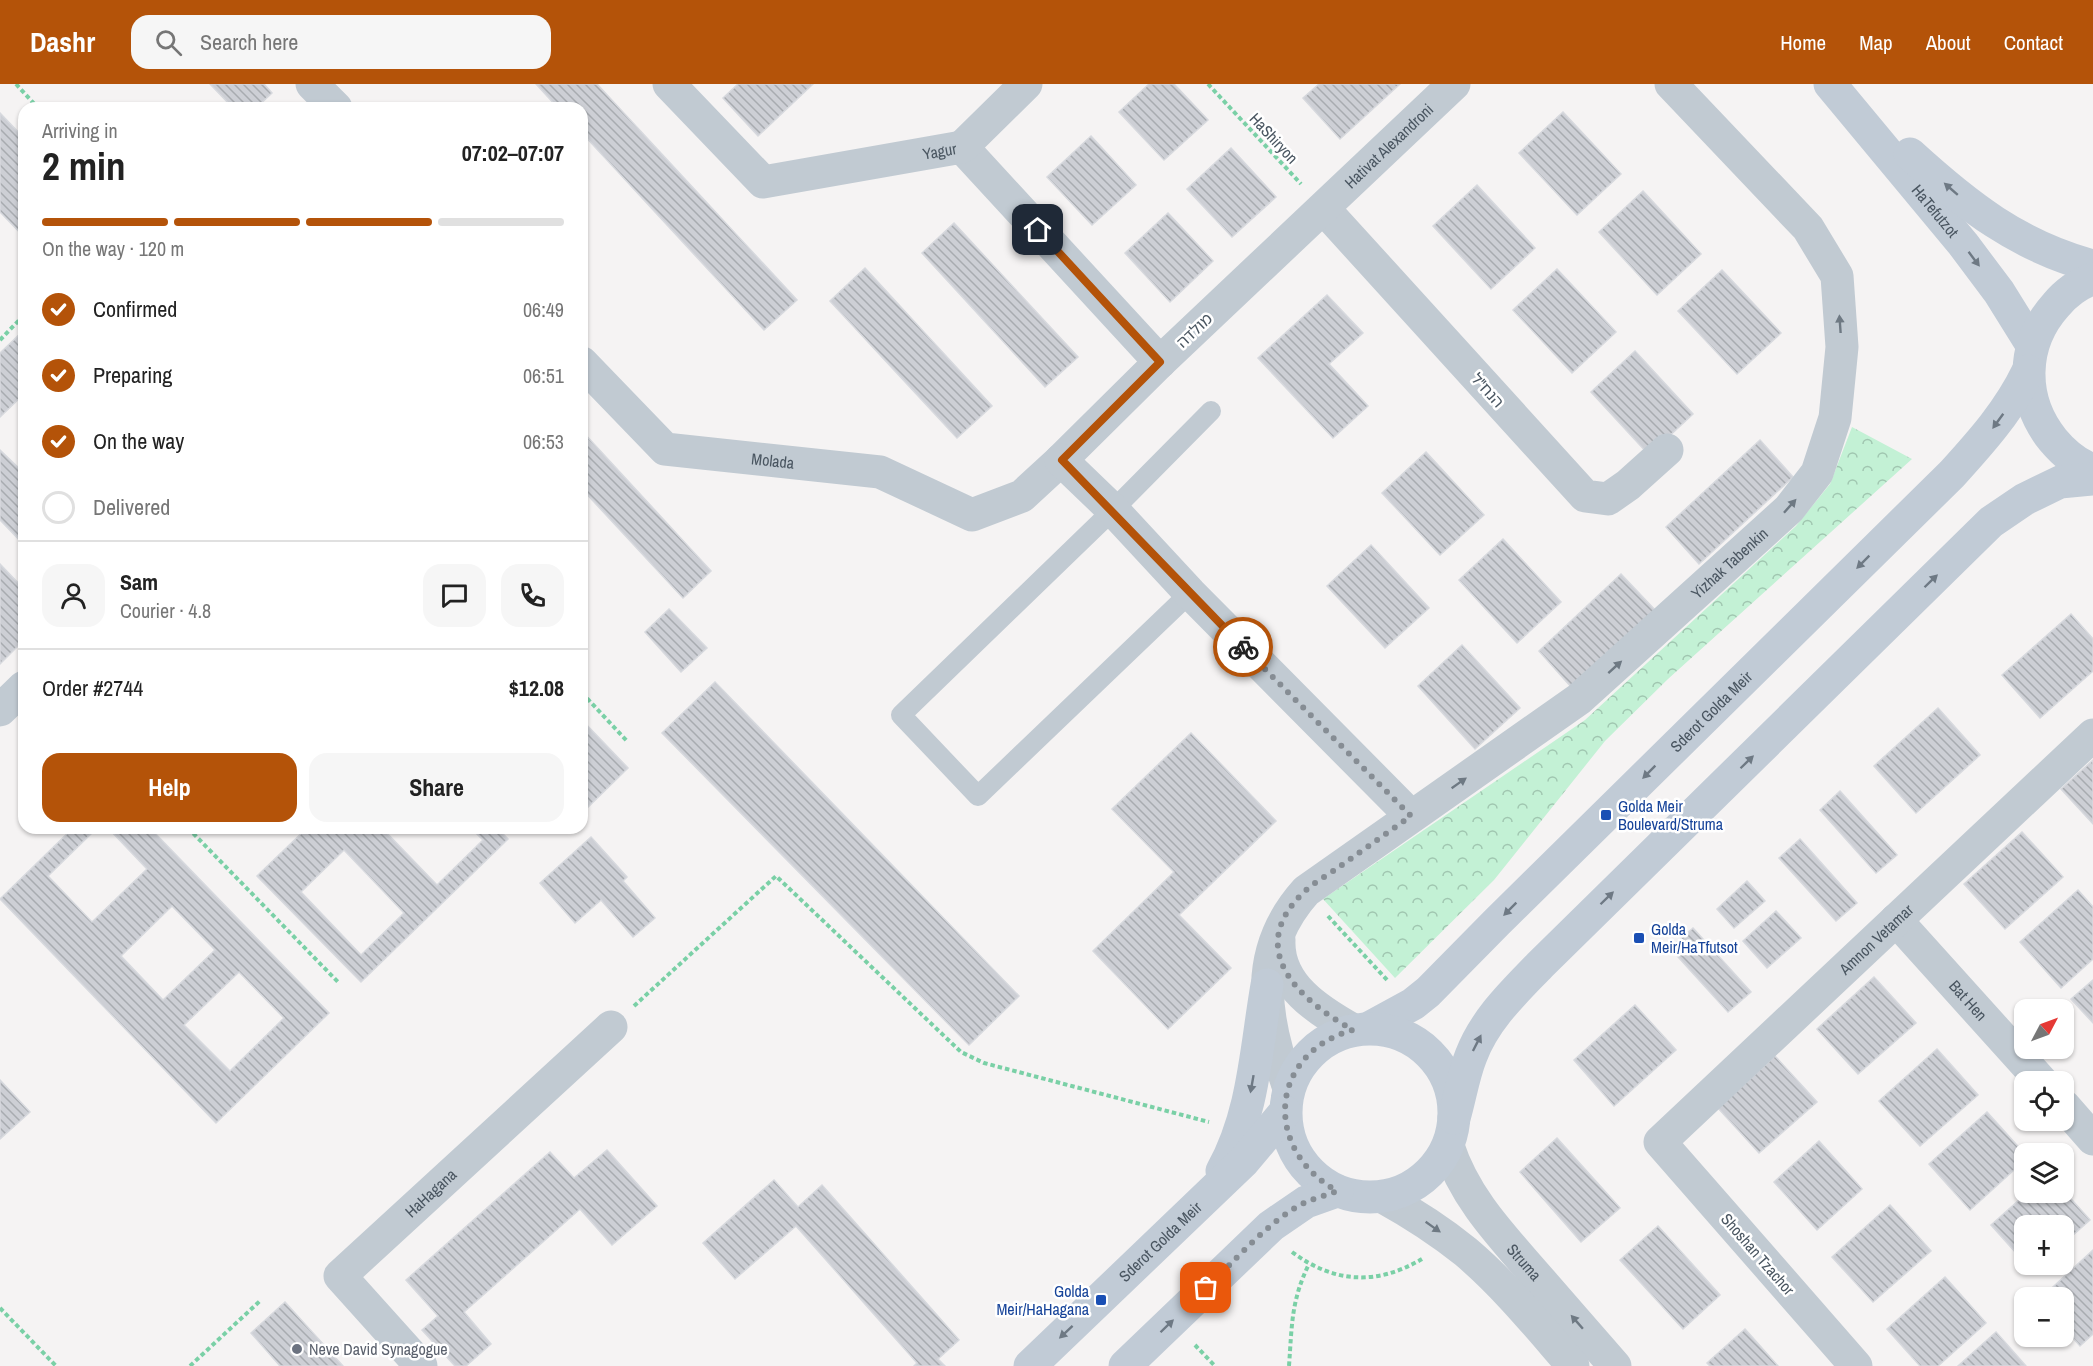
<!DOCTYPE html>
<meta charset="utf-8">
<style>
:root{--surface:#fff;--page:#f6f6f6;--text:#222;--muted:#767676;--line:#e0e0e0;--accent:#b45309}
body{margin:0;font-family:"Archivo Narrow","Noto Sans Hebrew",sans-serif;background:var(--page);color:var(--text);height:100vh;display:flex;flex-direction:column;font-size:22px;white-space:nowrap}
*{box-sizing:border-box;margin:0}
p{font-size:20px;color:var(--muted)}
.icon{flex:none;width:33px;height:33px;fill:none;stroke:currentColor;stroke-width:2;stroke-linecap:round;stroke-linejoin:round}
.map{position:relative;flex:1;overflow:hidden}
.details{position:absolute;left:18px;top:18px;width:570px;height:732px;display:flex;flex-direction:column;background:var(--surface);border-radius:18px;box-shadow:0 2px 4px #0004}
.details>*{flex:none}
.needle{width:39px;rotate:49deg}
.fabs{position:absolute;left:2014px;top:915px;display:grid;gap:12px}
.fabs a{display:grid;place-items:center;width:60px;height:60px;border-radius:12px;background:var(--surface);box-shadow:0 2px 4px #0004;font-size:30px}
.pin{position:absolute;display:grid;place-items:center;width:51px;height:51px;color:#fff;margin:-26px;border-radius:12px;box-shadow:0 3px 9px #0006}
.courier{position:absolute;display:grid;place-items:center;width:60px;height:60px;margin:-30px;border:4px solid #b45309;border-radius:50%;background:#fff;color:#222;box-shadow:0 2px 8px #0007}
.summary em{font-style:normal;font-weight:700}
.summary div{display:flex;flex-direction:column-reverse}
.summary{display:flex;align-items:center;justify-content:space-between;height:102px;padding:0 24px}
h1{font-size:39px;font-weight:700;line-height:45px}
.bar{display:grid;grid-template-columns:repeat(4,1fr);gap:9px 6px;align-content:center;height:72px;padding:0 24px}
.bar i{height:8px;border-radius:4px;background:var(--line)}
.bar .current{background:var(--accent)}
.bar p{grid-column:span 4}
.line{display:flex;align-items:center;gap:15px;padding:0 24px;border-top:2px solid var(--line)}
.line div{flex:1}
.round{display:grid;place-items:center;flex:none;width:63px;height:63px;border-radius:18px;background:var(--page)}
ol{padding:0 24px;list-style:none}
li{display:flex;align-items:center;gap:18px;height:66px}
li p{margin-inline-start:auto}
li .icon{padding:6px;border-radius:50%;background:var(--accent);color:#fff;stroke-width:4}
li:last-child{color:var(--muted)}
li i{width:33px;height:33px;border:3px solid var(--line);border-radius:50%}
.primary-button{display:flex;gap:12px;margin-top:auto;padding:12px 24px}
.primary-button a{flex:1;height:69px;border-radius:18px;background:var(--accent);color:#fff;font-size:24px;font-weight:700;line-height:69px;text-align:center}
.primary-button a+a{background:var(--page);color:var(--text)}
header{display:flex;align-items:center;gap:36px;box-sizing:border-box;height:84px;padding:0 30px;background:var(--accent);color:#fff}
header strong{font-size:28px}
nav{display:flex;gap:33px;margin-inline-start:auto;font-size:21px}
.search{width:420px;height:54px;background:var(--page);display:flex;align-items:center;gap:15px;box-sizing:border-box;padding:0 21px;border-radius:18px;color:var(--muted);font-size:22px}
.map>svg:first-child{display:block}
</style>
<header>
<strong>Dashr</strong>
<div class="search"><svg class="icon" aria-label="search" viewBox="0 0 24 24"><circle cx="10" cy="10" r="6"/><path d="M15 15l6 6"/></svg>Search here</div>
<nav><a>Home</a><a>Map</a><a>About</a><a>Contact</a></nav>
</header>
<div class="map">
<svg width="2093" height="1282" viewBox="0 0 2093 1282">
<defs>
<pattern id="park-crowns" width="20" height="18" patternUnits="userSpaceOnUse" patternTransform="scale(1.5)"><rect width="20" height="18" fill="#c3f1d5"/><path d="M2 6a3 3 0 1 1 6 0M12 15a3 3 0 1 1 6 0" fill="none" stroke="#a0c6b0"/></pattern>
<pattern id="building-back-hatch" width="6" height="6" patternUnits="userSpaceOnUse" patternTransform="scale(1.5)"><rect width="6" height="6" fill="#cdcfd5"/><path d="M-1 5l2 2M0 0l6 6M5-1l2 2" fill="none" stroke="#a8abb0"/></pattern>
</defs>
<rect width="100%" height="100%" fill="#f5f3f3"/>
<polygon fill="url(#park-crowns)" points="1852,343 1912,375 1668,595 1605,657 1494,796 1395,894 1323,815 1585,636 1796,442 1830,400"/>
<g fill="url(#building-back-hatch)" stroke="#d7d9de" stroke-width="1.5" fill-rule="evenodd">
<polygon points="210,0 264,0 272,9 256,24 233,24"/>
<polygon points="536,0 597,0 797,216 764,246 582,49 582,24 558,24"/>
<polygon points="738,0 813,0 758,52 723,14"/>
<polygon points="1149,0 1174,0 1208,36 1164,76 1119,28"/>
<polygon points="1319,0 1400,0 1340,55 1303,14"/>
<polygon points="1563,28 1621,90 1577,131 1519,69"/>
<polygon points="0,29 24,54 24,153 0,128"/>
<polygon points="1091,52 1136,101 1092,141 1047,93"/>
<polygon points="1231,64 1276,113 1232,153 1187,105"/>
<polygon points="1477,101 1535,164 1491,205 1433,142"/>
<polygon points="1643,107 1701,170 1657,211 1599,148"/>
<polygon points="1168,129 1213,177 1170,218 1125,169"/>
<polygon points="954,139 1078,273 1045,303 922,169"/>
<polygon points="865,184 992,322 957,354 830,217"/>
<polygon points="1557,185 1616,248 1572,289 1513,226"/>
<polygon points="1722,186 1781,249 1737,290 1678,227"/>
<polygon points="1327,211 1363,249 1329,280 1368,322 1333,354 1258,274"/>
<polygon points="24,246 24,310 0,333 0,269"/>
<polygon points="1635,267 1693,330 1649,371 1591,308"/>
<polygon points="582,347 711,487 683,514 582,405"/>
<polygon points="1760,356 1793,393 1699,480 1666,443"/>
<polygon points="0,366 24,389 24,461 0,436"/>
<polygon points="1426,368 1484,431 1440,471 1382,409"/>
<polygon points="1503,455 1561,518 1517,559 1459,496"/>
<polygon points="1371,461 1429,524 1385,564 1327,502"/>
<polygon points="0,480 24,505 24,556 0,580"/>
<polygon points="1621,490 1656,527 1572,604 1539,567"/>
<polygon points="669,525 707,564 681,588 645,548"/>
<polygon points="2071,530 2093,555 2093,587 2040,634 2002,591"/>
<polygon points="1462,561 1520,624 1475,665 1418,602"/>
<polygon points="715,598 1019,912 969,961 662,649"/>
<polygon points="1938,624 1980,671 1916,729 1874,682"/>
<polygon points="582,636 628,684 582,729"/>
<polygon points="1191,649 1276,737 1179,831 1231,884 1168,945 1093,867 1174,788 1112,725"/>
<polygon points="2093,676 2093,740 2061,705"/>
<polygon points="1840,707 1897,771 1876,789 1820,726"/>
<path d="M73,744H97L48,792L92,838L147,785L108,744H150L329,929L216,1039L0,815ZM172,822L215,866L163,916L121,872ZM239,888L284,934L230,987L184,941Z"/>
<path d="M307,744H382L437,801L483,756L471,744H497L508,755L361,898L257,792ZM344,766L404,829L361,871L301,808Z"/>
<polygon points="2022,748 2063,793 2005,845 1964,800"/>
<polygon points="591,753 627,793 623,797 655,834 633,853 601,816 575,839 540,799"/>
<polygon points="1800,755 1857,819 1836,837 1779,774"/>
<polygon points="1747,797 1765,817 1734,844 1717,825"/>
<polygon points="2078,806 2093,823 2093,875 2061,904 2020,858"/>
<polygon points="1776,827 1801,854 1767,884 1743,857"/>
<polygon points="1693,844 1751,908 1728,928 1670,864"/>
<polygon points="1874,893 1916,939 1858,990 1817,945"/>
<polygon points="2093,896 2093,939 2071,915"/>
<polygon points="1635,921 1676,966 1614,1022 1574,976"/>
<polygon points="1937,965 1978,1011 1920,1062 1879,1017"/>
<polygon points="1775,972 1817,1018 1759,1069 1718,1024"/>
<polygon points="0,996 30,1028 0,1055"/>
<polygon points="1987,1028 2025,1070 2025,1076 1970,1126 1929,1080"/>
<polygon points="1557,1054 1620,1124 1581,1158 1520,1088"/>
<polygon points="1819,1057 1862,1105 1817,1146 1774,1098"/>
<polygon points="607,1066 657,1122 612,1161 580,1125 464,1228 491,1260 466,1282 455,1282 422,1246 438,1232 406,1196 550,1068 574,1094"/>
<polygon points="774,1096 798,1123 822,1101 959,1256 938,1275 945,1282 914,1282 917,1279 796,1142 735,1195 703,1159"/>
<polygon points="2064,1107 2090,1136 2064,1159 2064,1142 2025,1142 2025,1179 1991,1141 2028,1108 2064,1108"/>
<polygon points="1890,1121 1931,1167 1873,1218 1832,1173"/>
<polygon points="1658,1142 1720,1211 1683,1245 1620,1176"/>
<polygon points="2093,1166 2093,1250 2080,1262 2064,1244 2064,1214 2041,1214"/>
<polygon points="2026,1180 2039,1180 2032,1187"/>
<polygon points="1945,1193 1986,1239 1938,1282 1920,1282 1887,1245"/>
<polygon points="285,1218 343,1282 280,1282 251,1249"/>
<polygon points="1745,1245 1778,1282 1710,1282 1707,1279"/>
<polygon points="1996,1248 2026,1282 1958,1282"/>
</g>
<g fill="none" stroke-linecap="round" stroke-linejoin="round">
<g stroke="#7ad0a6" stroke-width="4" stroke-dasharray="4.5 3" stroke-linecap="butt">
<polyline points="16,0 38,24"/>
<polyline points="1208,0 1301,100"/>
<polyline points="0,256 24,231"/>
<polyline points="582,609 627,657"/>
<polyline points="188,744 338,898"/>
<polyline points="1328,832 1388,897"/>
<polyline points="634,922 776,792 961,968 984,979 1209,1038"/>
<path d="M1292,1168C1334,1199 1376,1202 1422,1175"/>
<polyline points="0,1224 56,1282"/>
<polyline points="1195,1261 1215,1282"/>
<polyline points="190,1282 261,1216"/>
<path d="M1289,1282C1292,1241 1291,1217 1309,1180"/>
</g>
<polyline stroke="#c1cad2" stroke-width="20" points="1190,509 978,712 901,631 1113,426 1211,327"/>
<g stroke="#c1cad2" stroke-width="33">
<polyline points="312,0 336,24"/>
<path id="s1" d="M669,0L763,98L962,63L1160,278"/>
<polyline points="962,63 1026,0"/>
<polyline points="1324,125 1585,412 1608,415 1628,401 1667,366"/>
<path id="s2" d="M582,279L665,365L880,388L972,431L1022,412L1061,376L1160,278L1454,0"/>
<polyline points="1061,376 1113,426 1190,509 1411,732"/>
<polyline points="0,626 24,603"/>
<path id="s3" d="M1896,836L2042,998"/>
<path d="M1279,856C1277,901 1319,927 1353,946"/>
<path id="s4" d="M1289,1004C1263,934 1252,867 1306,807L1579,615L1789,425L1817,389L1835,334L1842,263L1837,192L1808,144L1671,0"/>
<polyline points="2064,1022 2093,1055"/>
<path id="s5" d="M421,1282L340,1192L611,943"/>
<path id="s6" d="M1856,1282L1660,1058L2093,651"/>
</g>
<g stroke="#c1cad2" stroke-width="33">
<path id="s7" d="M1448,1062C1464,1112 1499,1149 1533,1188C1560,1219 1588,1251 1615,1282"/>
<path d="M1383,1113C1412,1129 1440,1147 1466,1168C1506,1202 1539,1243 1573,1282"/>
</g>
<g stroke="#c1cbd6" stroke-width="33">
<path id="s8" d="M1830,0L1963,160L1999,208L2032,261"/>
<path d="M1910,70C1967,122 2018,162 2093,182"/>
<path d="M2093,195C2079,199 2065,210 2056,221C2021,260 2020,315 2053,356C2063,368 2077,380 2093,386"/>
<path id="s9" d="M1369,944L1413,920L1428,908L1497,838L1952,390C1981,358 2009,327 2028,287"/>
<circle cx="1370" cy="1029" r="84"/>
<path d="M1454,1034C1460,1014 1463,992 1471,972C1485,935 1514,908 1540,881L1991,438L2025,415L2060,398L2093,395"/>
<path d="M1222,1087C1254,1030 1256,964 1267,901"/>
<path id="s10" d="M1030,1282L1244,1077L1285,1028"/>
<polyline points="1125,1282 1271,1142 1306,1118 1337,1107"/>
</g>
</g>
<defs><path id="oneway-solid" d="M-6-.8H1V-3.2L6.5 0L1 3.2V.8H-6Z" transform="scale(1.5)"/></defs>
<g fill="#6e7984">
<use href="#oneway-solid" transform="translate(1951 105) rotate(-139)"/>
<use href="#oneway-solid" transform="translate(1974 175) rotate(53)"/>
<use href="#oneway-solid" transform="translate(1998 337) rotate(126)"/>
<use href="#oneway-solid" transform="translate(1863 478) rotate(135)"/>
<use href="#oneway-solid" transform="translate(1931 497) rotate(-44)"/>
<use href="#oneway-solid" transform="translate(1747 678) rotate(-44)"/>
<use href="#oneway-solid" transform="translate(1649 688) rotate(135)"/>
<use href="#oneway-solid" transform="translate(1607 814) rotate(-44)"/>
<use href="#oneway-solid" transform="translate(1510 825) rotate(135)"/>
<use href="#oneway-solid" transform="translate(1477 959) rotate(-63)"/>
<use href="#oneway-solid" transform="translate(1252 1000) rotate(100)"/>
<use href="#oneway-solid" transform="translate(1167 1242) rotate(-44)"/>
<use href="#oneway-solid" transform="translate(1066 1248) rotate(137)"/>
</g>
<g fill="#6e7983">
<use href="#oneway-solid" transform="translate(1840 240) rotate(-94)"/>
<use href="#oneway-solid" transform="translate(1790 422) rotate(-48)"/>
<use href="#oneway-solid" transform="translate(1615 583) rotate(-42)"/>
<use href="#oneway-solid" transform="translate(1459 699) rotate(-35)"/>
<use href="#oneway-solid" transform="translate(1433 1143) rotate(35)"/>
<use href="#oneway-solid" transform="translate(1577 1238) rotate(-131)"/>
</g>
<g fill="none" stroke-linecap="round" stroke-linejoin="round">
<path stroke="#868d94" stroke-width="6" stroke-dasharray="0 10.8" d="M1206,1204C1236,1176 1269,1136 1306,1118C1316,1114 1327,1111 1337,1107C1262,1065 1269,969 1353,946C1299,916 1243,865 1305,807C1315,798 1328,791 1339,783C1363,766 1387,749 1411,732L1243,563"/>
<polyline stroke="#b45309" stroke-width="8" points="1038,146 1160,278 1062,376 1243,563"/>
</g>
<g fill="#1a4fb4" stroke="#fff" stroke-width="2">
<rect x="1600" y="725" width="12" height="12" rx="3"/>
<rect x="1633" y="848" width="12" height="12" rx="3"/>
<rect x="1095" y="1210" width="12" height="12" rx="3"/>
</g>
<circle fill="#6b7280" stroke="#fff" stroke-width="2" cx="297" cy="1265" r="6"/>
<g text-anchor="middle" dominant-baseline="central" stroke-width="5" stroke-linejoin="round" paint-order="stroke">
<g font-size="16" fill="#4a5661" stroke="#fff">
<text transform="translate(1274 54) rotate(47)">HaShiryon</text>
<text stroke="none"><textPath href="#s2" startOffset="998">Hativat Alexandroni</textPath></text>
<text stroke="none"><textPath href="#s1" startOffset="315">Yagur</textPath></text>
<text stroke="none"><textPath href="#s8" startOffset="165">HaTefutzot</textPath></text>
<text transform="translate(1194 246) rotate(-43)">מולדה</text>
<text transform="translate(1488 306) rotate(48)">הנח"ל</text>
<text stroke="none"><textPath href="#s2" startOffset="228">Molada</textPath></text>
<text stroke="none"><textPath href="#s4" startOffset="746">Yizhak Tabenkin</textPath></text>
<text stroke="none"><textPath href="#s9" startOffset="468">Sderot Golda Meir</textPath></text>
<text stroke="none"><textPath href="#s6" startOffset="594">Amnon Vetamar</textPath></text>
<text stroke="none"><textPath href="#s3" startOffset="108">Bat Hen</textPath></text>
<text stroke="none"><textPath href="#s5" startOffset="244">HaHagana</textPath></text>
<text stroke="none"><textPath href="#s10" startOffset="180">Sderot Golda Meir</textPath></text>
<text transform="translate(1758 1170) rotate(49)">Shoshan Tzachor</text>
<text stroke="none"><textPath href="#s7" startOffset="140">Struma</textPath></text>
</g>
<g font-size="16" fill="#164399" stroke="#fff" text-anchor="start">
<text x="1618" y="722">Golda Meir<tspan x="1618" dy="18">Boulevard/Struma</tspan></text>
<text x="1651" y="845">Golda<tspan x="1651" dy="18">Meir/HaTfutsot</tspan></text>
<text x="1089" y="1207" text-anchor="end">Golda<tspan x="1089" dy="18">Meir/HaHagana</tspan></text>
</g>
<g font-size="16" fill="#5b616d" stroke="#fff" text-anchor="start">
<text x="309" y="1265">Neve David Synagogue</text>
</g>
</g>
</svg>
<div class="fabs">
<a><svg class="needle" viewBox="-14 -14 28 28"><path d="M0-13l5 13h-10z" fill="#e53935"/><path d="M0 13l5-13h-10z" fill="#767676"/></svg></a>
<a><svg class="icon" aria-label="locate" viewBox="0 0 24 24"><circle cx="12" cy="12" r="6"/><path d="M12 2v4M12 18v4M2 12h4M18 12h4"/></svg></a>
<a><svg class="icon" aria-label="layers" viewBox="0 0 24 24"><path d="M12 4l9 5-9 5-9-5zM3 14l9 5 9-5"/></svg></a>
<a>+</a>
<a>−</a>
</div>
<div class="pin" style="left:1206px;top:1204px;background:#ea580c"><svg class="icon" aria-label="bag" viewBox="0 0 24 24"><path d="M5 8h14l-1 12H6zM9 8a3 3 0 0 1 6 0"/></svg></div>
<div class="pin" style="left:1038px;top:146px;background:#1f2937"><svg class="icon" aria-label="home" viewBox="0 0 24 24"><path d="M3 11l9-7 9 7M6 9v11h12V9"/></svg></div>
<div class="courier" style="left:1243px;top:563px"><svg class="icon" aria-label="bike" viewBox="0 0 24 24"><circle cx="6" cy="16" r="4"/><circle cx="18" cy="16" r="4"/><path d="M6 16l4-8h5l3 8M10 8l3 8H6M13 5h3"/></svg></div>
<section class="details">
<div class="summary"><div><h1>2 min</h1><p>Arriving in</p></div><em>07:02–07:07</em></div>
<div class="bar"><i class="current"></i><i class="current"></i><i class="current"></i><i></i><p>On the way · 120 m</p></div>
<ol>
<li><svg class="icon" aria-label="check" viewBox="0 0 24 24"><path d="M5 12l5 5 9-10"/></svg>Confirmed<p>06:49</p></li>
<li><svg class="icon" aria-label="check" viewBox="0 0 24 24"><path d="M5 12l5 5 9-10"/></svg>Preparing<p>06:51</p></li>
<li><svg class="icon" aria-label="check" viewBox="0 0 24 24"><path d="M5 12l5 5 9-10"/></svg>On the way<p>06:53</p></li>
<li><i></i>Delivered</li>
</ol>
<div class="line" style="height:108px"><a class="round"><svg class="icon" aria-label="person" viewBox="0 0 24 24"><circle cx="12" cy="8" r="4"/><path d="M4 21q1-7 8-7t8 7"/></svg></a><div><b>Sam</b><p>Courier · 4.8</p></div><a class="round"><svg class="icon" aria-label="chat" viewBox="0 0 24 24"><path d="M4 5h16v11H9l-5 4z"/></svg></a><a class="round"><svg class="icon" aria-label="phone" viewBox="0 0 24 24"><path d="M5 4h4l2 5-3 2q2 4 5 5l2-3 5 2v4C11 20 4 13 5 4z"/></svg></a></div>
<div class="line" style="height:78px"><div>Order #2744</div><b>$12.08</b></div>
<div class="primary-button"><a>Help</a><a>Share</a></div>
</section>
</div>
